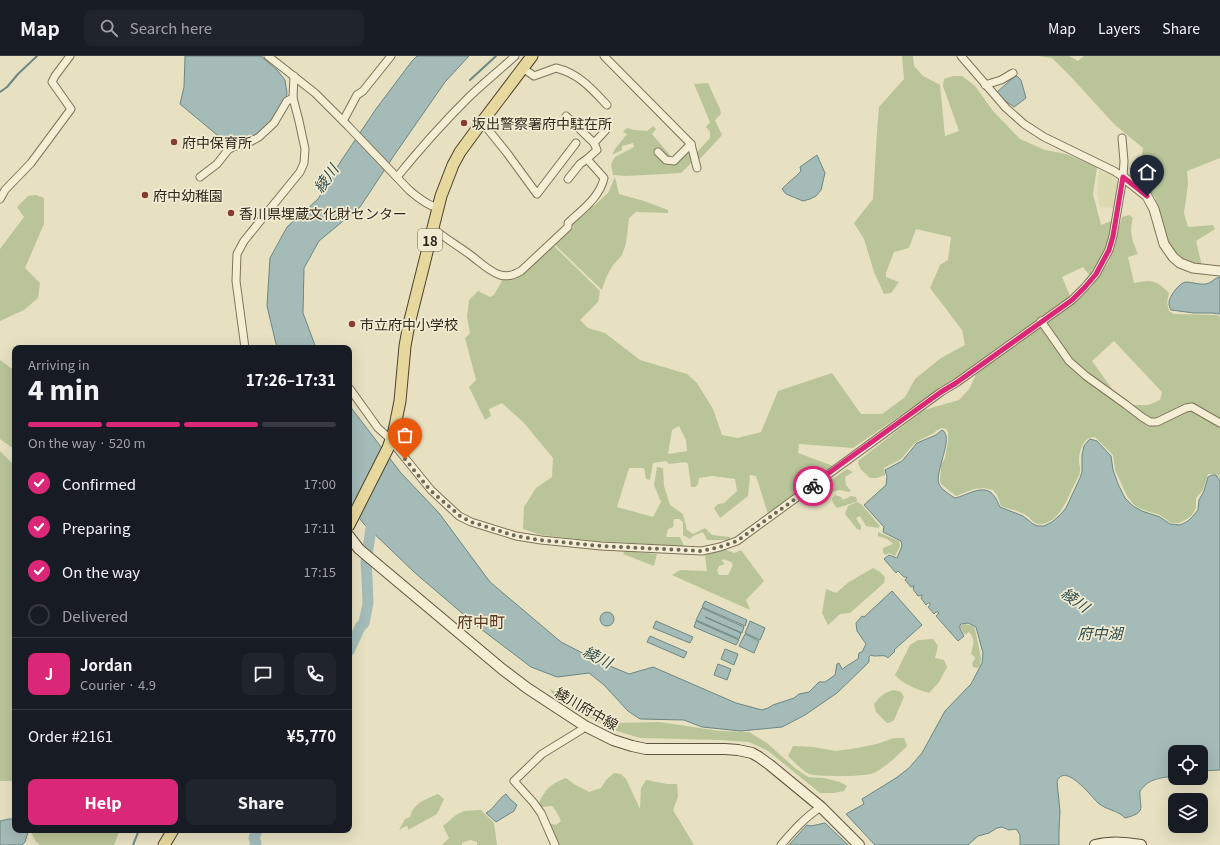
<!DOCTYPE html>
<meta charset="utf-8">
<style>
:root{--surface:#171b24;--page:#20242c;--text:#f1f3f6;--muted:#9ea1a6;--line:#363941;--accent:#db2777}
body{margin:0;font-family:Georgia,"Noto Sans JP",serif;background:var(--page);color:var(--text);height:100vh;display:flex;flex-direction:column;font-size:15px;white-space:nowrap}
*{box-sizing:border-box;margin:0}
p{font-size:13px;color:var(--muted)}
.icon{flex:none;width:22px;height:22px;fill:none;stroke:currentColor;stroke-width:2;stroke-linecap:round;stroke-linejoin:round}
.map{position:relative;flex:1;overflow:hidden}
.sheet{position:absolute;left:12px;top:289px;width:340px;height:488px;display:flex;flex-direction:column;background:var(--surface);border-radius:8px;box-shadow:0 4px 16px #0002}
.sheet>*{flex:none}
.fabs{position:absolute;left:1168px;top:689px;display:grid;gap:8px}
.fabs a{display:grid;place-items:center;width:40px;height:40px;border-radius:8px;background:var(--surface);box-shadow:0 4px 16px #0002;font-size:20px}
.pin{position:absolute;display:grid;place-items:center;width:34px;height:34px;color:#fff;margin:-41px -17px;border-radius:50% 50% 50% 0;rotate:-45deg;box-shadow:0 0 4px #0007}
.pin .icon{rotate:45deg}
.courier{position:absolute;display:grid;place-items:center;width:40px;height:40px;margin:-20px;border:3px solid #db2777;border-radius:50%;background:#fff;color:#222;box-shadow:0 1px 5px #0007}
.head em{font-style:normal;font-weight:800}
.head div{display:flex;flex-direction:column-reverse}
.head{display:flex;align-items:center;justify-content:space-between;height:68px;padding:0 16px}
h1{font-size:26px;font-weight:800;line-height:30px}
.bar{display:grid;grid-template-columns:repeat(4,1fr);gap:6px 4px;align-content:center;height:48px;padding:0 16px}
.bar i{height:5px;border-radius:3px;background:var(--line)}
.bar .on{background:var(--accent)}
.bar p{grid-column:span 4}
.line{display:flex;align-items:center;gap:10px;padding:0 16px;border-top:1px solid var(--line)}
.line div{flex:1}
.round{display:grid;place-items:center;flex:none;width:42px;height:42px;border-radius:8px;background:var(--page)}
ol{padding:0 16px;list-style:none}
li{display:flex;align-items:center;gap:12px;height:44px}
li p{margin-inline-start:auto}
li .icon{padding:4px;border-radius:50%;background:var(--accent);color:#fff;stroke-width:4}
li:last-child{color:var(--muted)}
li i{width:22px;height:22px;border:2px solid var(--line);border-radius:50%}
.cta{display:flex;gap:8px;margin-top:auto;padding:8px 16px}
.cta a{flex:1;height:46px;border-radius:8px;background:var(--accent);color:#fff;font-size:16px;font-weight:800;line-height:46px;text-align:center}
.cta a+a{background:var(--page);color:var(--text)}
header{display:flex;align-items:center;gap:24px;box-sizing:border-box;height:56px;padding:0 20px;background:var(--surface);border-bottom:1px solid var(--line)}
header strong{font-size:19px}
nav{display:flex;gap:22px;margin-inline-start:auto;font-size:14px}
.search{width:280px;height:36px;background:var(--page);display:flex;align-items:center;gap:10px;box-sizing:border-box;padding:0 14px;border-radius:8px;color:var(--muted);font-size:15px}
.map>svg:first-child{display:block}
</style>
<header>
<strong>Map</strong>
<div class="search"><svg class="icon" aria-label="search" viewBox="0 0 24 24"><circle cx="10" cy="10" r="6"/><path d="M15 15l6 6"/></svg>Search here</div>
<nav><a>Map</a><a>Layers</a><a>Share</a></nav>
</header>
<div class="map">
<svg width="1220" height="789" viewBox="0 0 1220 789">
<rect width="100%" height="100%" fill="#e7e1c2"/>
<polygon fill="#dcdab0" points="1099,114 1111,118 1116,123 1118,128 1114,152 1100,151 1097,138"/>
<g fill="#b9c498" fill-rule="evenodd">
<path d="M902,0H913L914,10L923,20L940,29L945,80L959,75L943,30L944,23L953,20H962L975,30L993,55L1020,83L1045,94L1066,98L1097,111L1093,138L1101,169L1114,164L1109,186L1101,203L1090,220L1083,211L1062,221L1070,240L961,318L853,392L799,388L798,397L833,410L768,458L756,420L750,419L748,440L720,462L714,452L718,448L724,447L737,435L735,423L712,420L699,422L698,428L695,431H691L688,408L686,406L669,408L666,405L653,407L650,424L646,423L644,412H629L617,451L653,461L661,446L654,429L657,411L663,412L664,430L670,449L683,458L687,474L693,478L705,472L712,479L730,481V483L727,484H707L703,476L693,480L690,483L683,479V466L679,463H674L673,471L668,473L666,481H680L684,490L596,485L541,479L523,473L524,451L536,432L552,421L553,402L524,367L502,347L489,353L491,360L485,364L469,331L476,324L465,282L470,277L467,261L469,244L478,235L490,241L494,239L503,223H514L552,188L600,235L598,246L580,264L588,272L605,277L640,304L687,318L697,327L713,353L722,379L738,382L761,376L778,335L832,317L861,358H882L905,341L915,323L941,302L965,289L962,274L930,232L940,209L948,204L951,181L916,173L909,192L894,196L886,217V221L899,226L891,237L884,238L874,216L864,183L854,167L873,143L877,75L879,51L904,23ZM679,370L686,384L687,395L668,398L672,374Z"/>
<polygon points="1038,0 1069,0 1078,5 1084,0 1220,0 1220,102 1187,115 1188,128 1184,157 1188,171 1213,169 1215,173 1196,185 1202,210 1188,207 1177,201 1167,188 1155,141 1139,124 1143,92 1115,69 1071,21 1052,2"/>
<polygon points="708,27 720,53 721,58 715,64 722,79 699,104 691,107 681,117 626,120 613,119 611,108 615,101 634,91 633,87 622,90 622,94 612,99 615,93 627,78 623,76 627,72 634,74 647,75 653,70 656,73 652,78 669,98 671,102 682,101 689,93 697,96 710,82 710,76 706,71 710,66 694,28"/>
<path d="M615,121L619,138L644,145L668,154V157L636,156L629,162C627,173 628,186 623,196C621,203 615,205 612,211C607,218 604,226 602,234L554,188L574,171L571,168L590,150H594L608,137Z"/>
<polygon points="36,139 44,142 44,168 25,212 40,227 38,242 24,254 0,265 0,193 24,161 17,151 28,140"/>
<path d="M1129,159L1133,162C1129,176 1132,184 1138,198L1128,201L1134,227C1152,223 1156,224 1169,237L1167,246L1169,255L1174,258L1217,259L1220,261V422L1217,418H1208L1203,434L1196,442V452L1192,459L1187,463L1179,467H1171L1160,459L1141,453L1134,449L1127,440L1115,414L1113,399L1095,381C1083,381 1079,395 1079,406C1079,409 1081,412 1080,415C1080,419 1076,425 1074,429C1068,442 1058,469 1039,468C1032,467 1030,461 1024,458C1017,454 1008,453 1001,450L997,439L993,434L984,432L974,433L956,440L941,428L940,425L941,409L945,402L948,385V376L946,373L942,372L937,374L934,377L918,385L913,389L901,403L884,412L885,419L877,422H870C865,417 858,413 858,405L924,354L959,344L970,332L976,318L1040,271L1044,273L1048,271L1047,267L1073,248L1092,231L1109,205L1122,161ZM1114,285L1162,336L1160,344L1148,349H1131L1115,337L1092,305Z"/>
<polygon points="0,304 15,315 15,392 11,391 0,383"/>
<polygon points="0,395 15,410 15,725 0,725"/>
<polygon points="847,413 853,416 845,421 846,429 851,435 849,436 839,434 830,437 827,431 831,424"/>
<polygon points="835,439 841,441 843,444 851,440 856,441 857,444 856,446 837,452 833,447 832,443"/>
<polygon points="857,446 861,448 880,470 878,472 866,470 860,460 856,462 861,470 861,474 857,473 845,458 848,450"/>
<polygon points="878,476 899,485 900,490 895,500 889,497 885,499 883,496 883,492 893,488 887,483 878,480"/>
<path d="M724,493L734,497L741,494L764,525L746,544L750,554L672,519L680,514L707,515L705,499ZM723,503L731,506L733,509L728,519H719L717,515L719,510L725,508L722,505Z"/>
<polygon points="625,495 657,498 654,510 623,498"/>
<polygon points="873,512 880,516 885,521 884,527 850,557 840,558 828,569 822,557 826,533 836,537 849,526"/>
<path d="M965,568L973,570L975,573L981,602L980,610L977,612L973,611L972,607L975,603L974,600L971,598C973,590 976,583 969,576L965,579L961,573V569Z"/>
<path d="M933,583L938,590L935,602L944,604L947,611L939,626L929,637C916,633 904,629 895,619L910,589L918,584Z"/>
<polygon points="550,633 615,667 659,666 720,675 749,676 767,687 795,712 808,721 824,722 840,726 847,730 844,735 834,737 820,737 768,695 749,686 720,684 640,682 617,675 591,662 552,637"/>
<path d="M894,634L901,636L904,641L894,664L891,666L887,667L876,656L874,648C880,640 885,636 894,634Z"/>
<path d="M894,682H904L907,690C897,700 887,710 874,717C865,721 818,721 809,718C803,715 793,705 788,700L793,690L813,691L836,695L857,692L877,688Z"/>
<path d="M614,717L621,718L626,723L640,753L641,732L646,724L667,728H677L678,741L673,754L694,789H558L548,766L551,768L556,769L561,765L556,755L552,750L541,751L539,747C546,732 551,728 566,722L574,728L589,736L601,732L606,724Z"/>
<path d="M438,738L444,743L437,758L408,774V771L406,770L399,774L405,763L410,761C414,746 425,744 438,738Z"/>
<polygon points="481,754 494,767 497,789 477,789 477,786 470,784 462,787 462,789 442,789 449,782 443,770 456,759 464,755"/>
<polygon points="30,774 120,774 114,789 40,789 36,786"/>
</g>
<g fill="#a4bbb7" stroke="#6c8784">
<polygon points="185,0 261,0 277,14 285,24 287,37 286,43 273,64 260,77 252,81 229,89 180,48 184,31"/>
<polygon points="417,0 469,0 445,26 395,98 360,151 319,185 304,212 303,257 316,292 277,292 267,250 270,202 287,171 318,143 341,105 376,53 412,5"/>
<polygon points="1017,20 1021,24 1026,42 1014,51 1004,44 997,36 1014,21"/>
<path d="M817,99L825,117L821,134L816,140L810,143L803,145L786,138L782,133C788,126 795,122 801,115L800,111Z"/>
<path d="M1220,221V258L1212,257H1194L1171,254C1170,252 1169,250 1169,248C1168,241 1180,226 1186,226C1193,226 1199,229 1206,228C1212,227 1214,222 1220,221Z"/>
<path d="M349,349L401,417L439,457L490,526L561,586L598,605L629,618L653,611L736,647L762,654L768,652L773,649L794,642L799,638L809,636L819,626H825L835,619L837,608L839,607L842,613H843L845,611L858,603L859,597L862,596L866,588L857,575L856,567L862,560L864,561L892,535L922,569L894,594L895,595L888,602C884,597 876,602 871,599L869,601V606L837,637L805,659L782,671L741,675L702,671L684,664L640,663L628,655L604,629L589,617L557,621L531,611L477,570L414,516L363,467L349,448Z"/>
<path d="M942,374C955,380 934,416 939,428C941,433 950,439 955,442C966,440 985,426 994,440C997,443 998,448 1000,451L1023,460L1033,468L1038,470H1044L1052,466L1060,459L1066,452L1080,422L1082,416V399L1084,390L1088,385L1090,383L1097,385L1111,400L1113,414L1118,428L1125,442L1133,450L1142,455L1160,461L1170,468L1180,469L1188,465L1193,460L1198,454L1199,444L1204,435L1208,421L1212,419H1216L1220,425V714L1201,715V696H1175V720C1161,722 1149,722 1140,735C1139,752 1148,756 1125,762C1118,754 1106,754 1098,747C1091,740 1064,705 1057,726L1060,755L1059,775V789H1020V779L1017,774L1015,773L1009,774L1002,771L997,772L989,777L978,780L968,789H875L846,758L864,748L862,743L896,722L909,712L922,697L945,655L971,628L982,607L983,597L976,571L968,567L961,568L960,569V573L964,580L958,585L936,560L939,557L938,556H936L934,558L928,551L930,549V547H928L926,549L921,542L922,540V539L918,540L913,533L914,530H913L911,531L905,524L907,522L906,521H904L898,515L896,517L884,503L889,499L897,502L902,490L901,485L883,476L884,471L864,449L886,429L887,421L885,414L902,405L917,387L936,379Z"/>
<polygon points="705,545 747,564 745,570 702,551"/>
<polygon points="702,552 744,571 742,577 705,561 741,577 739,583 696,564"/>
<circle cx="607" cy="563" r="7"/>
<polygon points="656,565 693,581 690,587 653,572"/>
<polygon points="696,565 739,584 736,589 694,571"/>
<polygon points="750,565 765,572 760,584 745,577"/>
<polygon points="745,578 759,585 754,597 739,590"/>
<polygon points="650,580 687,596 684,602 647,586"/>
<polygon points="725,593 738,598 734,609 721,603"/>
<polygon points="718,608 731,613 727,624 714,619"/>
<path d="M506,738L510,743L517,749L514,755L496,766L486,757C495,752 498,743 506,738Z"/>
<polygon points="9,763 15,763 15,774 26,774 28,776 25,786 22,789 0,789 0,765"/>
<polygon points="825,767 848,789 789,789 807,769 811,770"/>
</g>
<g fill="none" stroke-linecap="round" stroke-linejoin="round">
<g stroke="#6c8784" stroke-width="2">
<polyline points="470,24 496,0"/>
<polyline points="0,36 7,31 18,18 37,0"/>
<polyline points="133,789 139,774"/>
</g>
<g stroke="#a4bbb7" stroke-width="11">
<polyline points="349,595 360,571 364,567 368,547 367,521 366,507 372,465 375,461"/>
<polyline points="255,789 256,787 254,782 257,774"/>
</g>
<g stroke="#7f735b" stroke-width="9">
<g id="minor">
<path d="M268,0L315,37L348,70L409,134C417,141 428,150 439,152"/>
<polyline points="604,0 691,88 697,112"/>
<polyline points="961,0 1006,52 1024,68 1044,81 1114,115 1123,121"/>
<path d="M523,12L534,20L556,12C578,17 592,33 607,49"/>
<polyline points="985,29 1001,24 1013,17"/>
<polyline points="343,65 357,39 363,35 391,0"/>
<polyline points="482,66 507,97 537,138 576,87"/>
<polyline points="594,87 606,74"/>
<polyline points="658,96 666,104 674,105 691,88"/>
<polyline points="200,121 217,108 228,94 233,91 248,87 259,81 274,67 287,45 293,42"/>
<path d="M397,121C419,94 442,68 467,43C482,28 499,15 515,0"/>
<polyline points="568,123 580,108 587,103"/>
<polyline points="0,143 5,134 31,107 71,53 52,26 55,20 70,0"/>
<path d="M433,172C444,182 457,189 469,198C479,205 488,215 500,219C509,221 513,219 521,215L568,171V167C582,154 600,141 604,122L587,103L597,94L594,87L566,60"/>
<polyline points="1041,265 1069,305 1086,320 1125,348 1142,361 1150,366 1157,366 1186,352 1192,351 1220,367"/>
<polyline points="245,292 236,225 237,198 244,185 300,116 304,107 305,93 299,65 293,42 294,20"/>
<polyline points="350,333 378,372 388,381 431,434 459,460 471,466 516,480 541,484 601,490 702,495 720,491 737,485 941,336 956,327 1072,244 1085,231 1096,218 1109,194 1113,180 1123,121 1124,105 1122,82"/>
<polyline points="555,789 541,757 533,746 514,725 542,698 581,674 585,670"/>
<path d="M781,789C793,775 805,761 821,751"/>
</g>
</g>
<g stroke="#7f735b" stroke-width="11">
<polyline id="tertiary" points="1123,121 1147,140 1154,153 1164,188 1173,201 1180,207 1193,212 1220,215"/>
</g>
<g stroke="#61543f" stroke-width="12">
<g id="secondary">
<polyline points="349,480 359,493 502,613 527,632 585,670 613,684 632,690 646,693 725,693 738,694 752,697 759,701 770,709 821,751 859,789"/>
<path d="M1095,789C1110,785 1125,786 1141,789"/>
</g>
</g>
<g stroke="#4d412f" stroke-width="13">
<g id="primary">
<polyline points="349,469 388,392 394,375 400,345 405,290 409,268 441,140 453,109 460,96 482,66 532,0"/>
<polyline points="164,789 173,774"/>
</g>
</g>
<use href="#minor" stroke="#f4eed4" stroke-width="7"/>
<use href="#tertiary" stroke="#f4eed4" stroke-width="9"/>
<use href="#secondary" stroke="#f4eed4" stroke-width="10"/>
<use href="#primary" stroke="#e7d89e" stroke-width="11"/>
</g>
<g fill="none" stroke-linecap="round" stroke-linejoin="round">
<polyline stroke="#716957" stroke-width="4" stroke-dasharray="0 7.2" points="405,403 430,434 460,460 471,466 516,480 540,484 601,490 702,495 720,491 737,485 813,430"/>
<polyline stroke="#db2777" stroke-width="5" points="813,430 826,419 941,336 956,327 1072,244 1085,231 1096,218 1109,194 1113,180 1123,121 1147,140"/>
</g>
<g fill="#863c33" stroke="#f0ebd1" stroke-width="1.5">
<circle cx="464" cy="67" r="4"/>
<circle cx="174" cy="86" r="4"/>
<circle cx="145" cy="139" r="4"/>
<circle cx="231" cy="157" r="4"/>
<circle cx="352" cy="268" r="4"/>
</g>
<g text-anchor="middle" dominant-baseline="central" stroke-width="3.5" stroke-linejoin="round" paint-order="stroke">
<rect fill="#f0ebd1" stroke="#6a6354" stroke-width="1" x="418" y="173" width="24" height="22" rx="3"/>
<g font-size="13" font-weight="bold" fill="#31291e">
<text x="430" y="184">18</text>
</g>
<g font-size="14" fill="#31291e" stroke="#f0ebd1" text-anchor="start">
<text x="472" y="67">坂出警察署府中駐在所</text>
<text x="182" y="86">府中保育所</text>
<text x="153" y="139">府中幼稚園</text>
<text x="239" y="157">香川県埋蔵文化財センター</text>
<text x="360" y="268">市立府中小学校</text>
</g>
<g font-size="14" fill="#31291e" stroke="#f0ebd1">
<text transform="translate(587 652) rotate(30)">綾川府中線</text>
</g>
<g font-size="15" font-style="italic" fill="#2f4d4f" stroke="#f0ebd1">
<text transform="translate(325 122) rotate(-54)">綾川</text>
<text transform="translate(1076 543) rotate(36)">綾川</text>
<text x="1100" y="576">府中湖</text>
<text transform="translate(598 600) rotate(27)">綾川</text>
</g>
<g font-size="16" fill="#583423" stroke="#f0ebd1">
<text x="481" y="565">府中町</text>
</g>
</g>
</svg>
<div class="fabs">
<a><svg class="icon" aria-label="locate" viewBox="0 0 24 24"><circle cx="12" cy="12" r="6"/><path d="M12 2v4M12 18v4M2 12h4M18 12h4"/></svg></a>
<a><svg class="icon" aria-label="layers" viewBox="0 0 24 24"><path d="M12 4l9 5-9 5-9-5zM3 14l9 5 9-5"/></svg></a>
</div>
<div class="pin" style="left:405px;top:403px;background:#ea580c"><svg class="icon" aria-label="bag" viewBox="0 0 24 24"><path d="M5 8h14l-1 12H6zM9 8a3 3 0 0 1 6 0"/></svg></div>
<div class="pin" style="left:1147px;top:140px;background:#1f2937"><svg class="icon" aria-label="home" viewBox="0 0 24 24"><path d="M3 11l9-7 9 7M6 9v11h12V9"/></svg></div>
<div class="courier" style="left:813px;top:430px"><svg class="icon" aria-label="bike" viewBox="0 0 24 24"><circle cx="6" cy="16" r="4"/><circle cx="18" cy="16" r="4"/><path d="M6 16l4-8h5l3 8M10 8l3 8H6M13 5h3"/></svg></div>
<section class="sheet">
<div class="head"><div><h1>4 min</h1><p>Arriving in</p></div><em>17:26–17:31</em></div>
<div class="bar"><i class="on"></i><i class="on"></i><i class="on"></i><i></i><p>On the way · 520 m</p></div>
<ol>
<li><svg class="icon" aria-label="check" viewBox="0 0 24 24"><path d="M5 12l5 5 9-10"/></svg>Confirmed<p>17:00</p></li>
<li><svg class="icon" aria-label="check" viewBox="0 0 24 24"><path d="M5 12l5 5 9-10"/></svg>Preparing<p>17:11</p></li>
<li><svg class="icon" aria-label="check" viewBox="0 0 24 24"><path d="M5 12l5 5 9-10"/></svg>On the way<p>17:15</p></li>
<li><i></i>Delivered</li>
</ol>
<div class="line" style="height:72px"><b class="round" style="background:var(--accent);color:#fff">J</b><div><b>Jordan</b><p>Courier · 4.9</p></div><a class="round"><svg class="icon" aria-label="chat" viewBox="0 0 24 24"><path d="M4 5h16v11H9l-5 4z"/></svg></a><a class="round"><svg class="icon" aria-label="phone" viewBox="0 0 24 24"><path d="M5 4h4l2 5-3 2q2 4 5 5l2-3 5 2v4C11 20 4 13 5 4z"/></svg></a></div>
<div class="line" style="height:52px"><div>Order #2161</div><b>¥5,770</b></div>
<div class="cta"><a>Help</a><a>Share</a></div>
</section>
</div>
